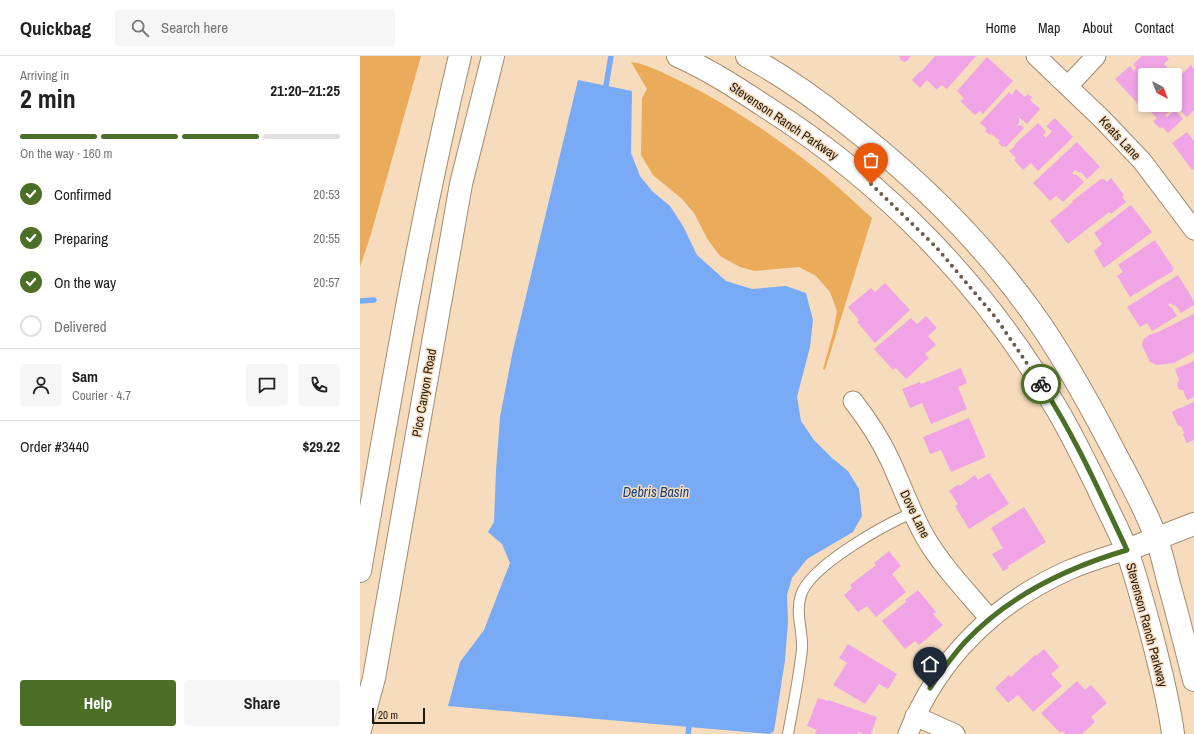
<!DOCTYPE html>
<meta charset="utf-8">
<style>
:root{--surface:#fff;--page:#f6f6f6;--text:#202124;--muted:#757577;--line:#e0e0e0;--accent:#4c6f27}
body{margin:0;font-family:"Archivo Narrow",sans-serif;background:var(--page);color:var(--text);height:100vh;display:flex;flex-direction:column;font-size:15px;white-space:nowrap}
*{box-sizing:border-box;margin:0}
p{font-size:13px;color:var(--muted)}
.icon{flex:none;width:22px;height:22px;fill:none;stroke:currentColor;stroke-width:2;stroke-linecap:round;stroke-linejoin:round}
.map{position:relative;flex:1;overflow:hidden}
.panel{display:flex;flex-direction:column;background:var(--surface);width:360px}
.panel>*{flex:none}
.needle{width:26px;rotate:138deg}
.buttons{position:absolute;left:778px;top:12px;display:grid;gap:8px}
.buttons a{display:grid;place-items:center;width:44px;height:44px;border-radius:4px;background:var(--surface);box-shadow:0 2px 6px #0003;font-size:20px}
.scale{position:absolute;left:12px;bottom:10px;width:53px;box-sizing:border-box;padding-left:4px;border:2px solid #22190d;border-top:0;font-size:11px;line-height:14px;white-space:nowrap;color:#22190d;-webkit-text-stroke:3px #f6dcbd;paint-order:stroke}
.pin{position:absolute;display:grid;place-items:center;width:34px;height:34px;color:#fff;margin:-41px -17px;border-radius:50% 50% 50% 0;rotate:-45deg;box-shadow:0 0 4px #0007}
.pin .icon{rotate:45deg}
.courier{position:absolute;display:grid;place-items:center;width:40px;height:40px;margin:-20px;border:3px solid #4c6f27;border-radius:50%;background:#fff;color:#222;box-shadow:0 1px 5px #0007}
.headline em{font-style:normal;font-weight:800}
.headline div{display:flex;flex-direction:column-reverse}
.headline{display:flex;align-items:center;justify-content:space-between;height:68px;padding:0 20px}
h1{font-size:26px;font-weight:800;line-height:30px}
.bar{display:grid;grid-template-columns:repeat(4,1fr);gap:6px 4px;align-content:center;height:48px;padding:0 20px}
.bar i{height:5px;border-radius:3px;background:var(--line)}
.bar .selected{background:var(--accent)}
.bar p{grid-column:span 4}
.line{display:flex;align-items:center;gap:10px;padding:0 20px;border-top:1px solid var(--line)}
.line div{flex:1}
.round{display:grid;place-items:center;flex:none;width:42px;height:42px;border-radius:4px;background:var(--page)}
ol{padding:0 20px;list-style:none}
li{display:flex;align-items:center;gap:12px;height:44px}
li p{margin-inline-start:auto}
li .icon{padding:4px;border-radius:50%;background:var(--accent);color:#fff;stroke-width:4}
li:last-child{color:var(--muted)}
li i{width:22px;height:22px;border:2px solid var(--line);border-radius:50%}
.primary-button{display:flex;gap:8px;margin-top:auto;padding:8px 20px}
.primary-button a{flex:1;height:46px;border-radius:4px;background:var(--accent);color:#fff;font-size:16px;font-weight:800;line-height:46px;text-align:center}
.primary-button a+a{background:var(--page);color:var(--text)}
header{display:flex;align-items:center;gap:24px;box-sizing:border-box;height:56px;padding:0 20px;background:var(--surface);border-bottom:1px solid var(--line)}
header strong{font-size:19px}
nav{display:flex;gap:22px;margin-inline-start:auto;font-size:14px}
.search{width:280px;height:36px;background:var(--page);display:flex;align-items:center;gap:10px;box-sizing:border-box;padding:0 14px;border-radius:4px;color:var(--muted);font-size:15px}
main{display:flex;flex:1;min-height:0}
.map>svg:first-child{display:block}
</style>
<header>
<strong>Quickbag</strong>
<div class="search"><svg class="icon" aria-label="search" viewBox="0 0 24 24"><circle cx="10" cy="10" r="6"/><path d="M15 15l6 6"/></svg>Search here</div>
<nav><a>Home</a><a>Map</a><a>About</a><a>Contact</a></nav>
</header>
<main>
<section class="panel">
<div class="headline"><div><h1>2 min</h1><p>Arriving in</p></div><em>21:20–21:25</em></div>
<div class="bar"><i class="selected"></i><i class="selected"></i><i class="selected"></i><i></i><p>On the way · 160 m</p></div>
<ol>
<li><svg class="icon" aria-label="check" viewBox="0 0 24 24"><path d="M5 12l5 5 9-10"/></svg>Confirmed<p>20:53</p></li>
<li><svg class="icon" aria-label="check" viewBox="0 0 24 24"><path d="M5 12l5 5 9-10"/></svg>Preparing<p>20:55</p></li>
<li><svg class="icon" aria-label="check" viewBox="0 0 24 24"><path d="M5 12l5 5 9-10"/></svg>On the way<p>20:57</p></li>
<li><i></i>Delivered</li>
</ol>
<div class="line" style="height:72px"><a class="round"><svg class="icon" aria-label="person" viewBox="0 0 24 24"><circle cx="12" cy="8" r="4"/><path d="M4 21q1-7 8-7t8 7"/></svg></a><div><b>Sam</b><p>Courier · 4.7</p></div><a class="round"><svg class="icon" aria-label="chat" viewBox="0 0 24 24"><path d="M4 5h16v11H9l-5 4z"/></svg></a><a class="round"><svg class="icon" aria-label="phone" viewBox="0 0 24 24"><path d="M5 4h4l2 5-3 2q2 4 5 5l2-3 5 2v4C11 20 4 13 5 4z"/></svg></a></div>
<div class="line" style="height:52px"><div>Order #3440</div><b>$29.22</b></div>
<div class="primary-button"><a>Help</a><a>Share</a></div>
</section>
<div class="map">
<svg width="834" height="678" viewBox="0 0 834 678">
<rect width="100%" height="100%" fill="#f6dcbd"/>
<g fill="#eaac5a">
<polygon points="0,0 61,0 11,178 0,211"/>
<path d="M271,6C287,8 301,16 316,23C369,48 419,83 464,119C481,133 496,148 512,162L465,314L463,313L473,277L477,255L470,236L456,220L439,211L395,215L380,211L360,200L348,184L334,157L322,143L293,119L281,99L282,42L287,33Z"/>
</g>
<polygon fill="#78aaf6" points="218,24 272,35 271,97 280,120 292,135 310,150 323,170 337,199 366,225 392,233 426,230 446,237 453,264 450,291 437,341 441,365 454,384 472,402 488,415 499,433 502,460 493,476 447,503 432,522 427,539 428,566 425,604 414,675 410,678 88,650 100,606 124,574 150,507 142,488 128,476 134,466 136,415 140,361 153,294"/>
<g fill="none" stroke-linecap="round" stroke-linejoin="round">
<g stroke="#78aaf6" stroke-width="5.5">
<polyline points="245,36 251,0"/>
<polyline points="0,245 14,244"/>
<polyline points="328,678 330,664"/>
</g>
</g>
<g fill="#f0a4e6">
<polygon points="539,0 551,0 547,5 544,6 541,4"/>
<polygon points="575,0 616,0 587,33 581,29 577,34 567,24 560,32 552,24 560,15 561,16"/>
<polygon points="782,0 806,0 809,3 804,8 813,18 785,19 785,43 779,49 755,23 770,10 774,15 776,12 773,8"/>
<polygon points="627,1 653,25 623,58 620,55 615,59 600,45 604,42 597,35"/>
<polygon points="831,9 834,13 834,54 827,61 822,56 817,55 814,52 805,59 807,61 813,56 816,55 823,63 808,77 802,71 800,73 793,65 797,62 786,51 789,49 815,49 815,25"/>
<polygon points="656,33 665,41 668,38 672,41 670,44 680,53 667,68 655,58 659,62 659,67 656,70 661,69 664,72 646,91 644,90 643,91 638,87 640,85 631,78 630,79 625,75 627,73 620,67 649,36 652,39"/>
<polygon points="695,62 713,81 678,115 671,107 663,114 654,104 656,102 649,95 655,90 654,89 678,67 686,76 683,79 686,82 692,75 686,70"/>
<polygon points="827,76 834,85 834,113 832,114 812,87"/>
<polygon points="717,86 740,111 727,123 722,117 718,116 715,114 712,117 714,119 717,119 724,126 703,146 696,140 690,145 673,127"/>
<polygon points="751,122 764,139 762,141 766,146 751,158 749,156 708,188 690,165 713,146 712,145 741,123 744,123 747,126"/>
<polygon points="771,149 792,176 744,212 738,203 734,195 742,188 734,177"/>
<polygon points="795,184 814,213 812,214 813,215 770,241 757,220 763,216 758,209"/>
<polygon points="818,219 834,245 834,249 821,257 816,250 812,249 811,247 808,249 812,252 817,260 792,275 787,267 780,271 767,251"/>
<polygon points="525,227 550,254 515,287 497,266 499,264 488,251 511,232 515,236"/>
<polygon points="834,258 834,296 814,307 797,309 790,306 782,290 783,284 789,279 798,276"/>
<polygon points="566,260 577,272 568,280 576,289 565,298 569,302 546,323 536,312 533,314 514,293 551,262 557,268"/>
<polygon points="834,305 834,341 827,344 823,334 819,334 817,328 819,324 815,313"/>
<polygon points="601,312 607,327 598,331 607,353 571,368 562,347 550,352 542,333 560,326 561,328"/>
<polygon points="834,346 834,384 827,387 823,379 824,376 821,370 818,370 812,356 813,355"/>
<polygon points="609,362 626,401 591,416 581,394 570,398 563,381"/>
<polygon points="629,417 649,448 609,473 599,457 595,450 598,448 589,435 599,428 600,430 615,419 618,424"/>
<polygon points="664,451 686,486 648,510 649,512 643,515 632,498 643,492 631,472"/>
<polygon points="529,495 541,510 532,518 546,536 516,561 507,550 498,556 484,539 492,532 490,529 516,509 514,507"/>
<polygon points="558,534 576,556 573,558 583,569 559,589 555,585 545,593 522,565 546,546 545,544"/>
<polygon points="488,588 537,618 528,633 519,628 505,648 473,629 487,607 479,602"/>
<polygon points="684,593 699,611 691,618 702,630 673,656 658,639 648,647 635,632 649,619 651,621 675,599 676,600"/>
<polygon points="717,625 725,634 731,629 747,647 731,661 735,666 722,678 705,678 702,675 700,677 681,657"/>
<polygon points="458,642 468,645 468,644 517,661 511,678 503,678 498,676 497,678 455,678 457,674 447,670"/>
</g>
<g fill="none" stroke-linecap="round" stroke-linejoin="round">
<g stroke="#a28a6e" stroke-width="12">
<path id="service" d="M428,678C433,650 439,622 442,593C443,575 435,557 441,539C450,510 524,469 552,457"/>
</g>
<g stroke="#a28a6e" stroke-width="21">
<g id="minor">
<polyline points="676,0 742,63 782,105 834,174"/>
<polyline points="708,30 736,0"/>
<path d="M493,345C507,363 519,381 529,402C541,427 550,454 564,479C580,508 608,537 630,563"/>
<polyline points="555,660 595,678"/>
<path d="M548,678C578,602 635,547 709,514C728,506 747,500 767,494"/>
</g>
</g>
<g stroke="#a28a6e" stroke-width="24">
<g id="secondary">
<path d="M318,0C350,14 380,34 409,53C525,127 626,231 695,350C711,376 724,404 738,432C747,453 759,474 767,495C777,523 784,551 792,580C800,612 809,645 813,678"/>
<path d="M387,0C422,19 455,42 486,67C557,122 622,186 674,259C704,301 729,347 753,393C768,422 785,451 796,482C802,497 805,513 809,528C818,560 826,592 834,624"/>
<polyline points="767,494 834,468"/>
<path d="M0,515C30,343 59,170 100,0"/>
<polyline points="0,674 14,622 101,128 133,0"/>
</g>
</g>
<use href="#service" stroke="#fff" stroke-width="10"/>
<use href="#minor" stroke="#fff" stroke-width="19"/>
<use href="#secondary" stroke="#fff" stroke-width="22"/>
</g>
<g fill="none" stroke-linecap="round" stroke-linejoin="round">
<polyline stroke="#6c5d4b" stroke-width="4" stroke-dasharray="0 7.2" points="511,128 576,191 636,262 681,328"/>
<path stroke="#4c6f27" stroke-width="5" d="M570,632C581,616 592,600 605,586C649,539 706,512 767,494C740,437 715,380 681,328"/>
</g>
<g text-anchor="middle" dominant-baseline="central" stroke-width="3" stroke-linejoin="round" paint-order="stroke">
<g font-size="13" fill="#22190d" stroke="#f6dcbd">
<text transform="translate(424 65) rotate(34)">Stevenson Ranch Parkway</text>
<text transform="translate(760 82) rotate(47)">Keats Lane</text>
<text transform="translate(64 337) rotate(-80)">Pico Canyon Road</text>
<text transform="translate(555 458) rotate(64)">Dove Lane</text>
<text transform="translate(787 569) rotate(75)">Stevenson Ranch Parkway</text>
</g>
<g font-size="14" font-style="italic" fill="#134083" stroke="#f6dcbd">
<text x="296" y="436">Debris Basin</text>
</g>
</g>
</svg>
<div class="buttons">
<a><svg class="needle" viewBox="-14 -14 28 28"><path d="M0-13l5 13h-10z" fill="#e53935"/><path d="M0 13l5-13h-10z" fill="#757577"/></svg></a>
</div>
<div class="scale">20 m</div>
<div class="pin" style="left:511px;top:128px;background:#ea580c"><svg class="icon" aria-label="bag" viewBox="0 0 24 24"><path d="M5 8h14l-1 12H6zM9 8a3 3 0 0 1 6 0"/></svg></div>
<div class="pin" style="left:570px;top:632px;background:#1f2937"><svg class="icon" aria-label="home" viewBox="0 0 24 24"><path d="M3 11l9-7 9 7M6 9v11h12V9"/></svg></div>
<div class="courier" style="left:681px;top:328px"><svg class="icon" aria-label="bike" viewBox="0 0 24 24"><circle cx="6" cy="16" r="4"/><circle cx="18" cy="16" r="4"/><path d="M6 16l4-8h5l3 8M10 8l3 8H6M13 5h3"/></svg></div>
</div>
</main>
